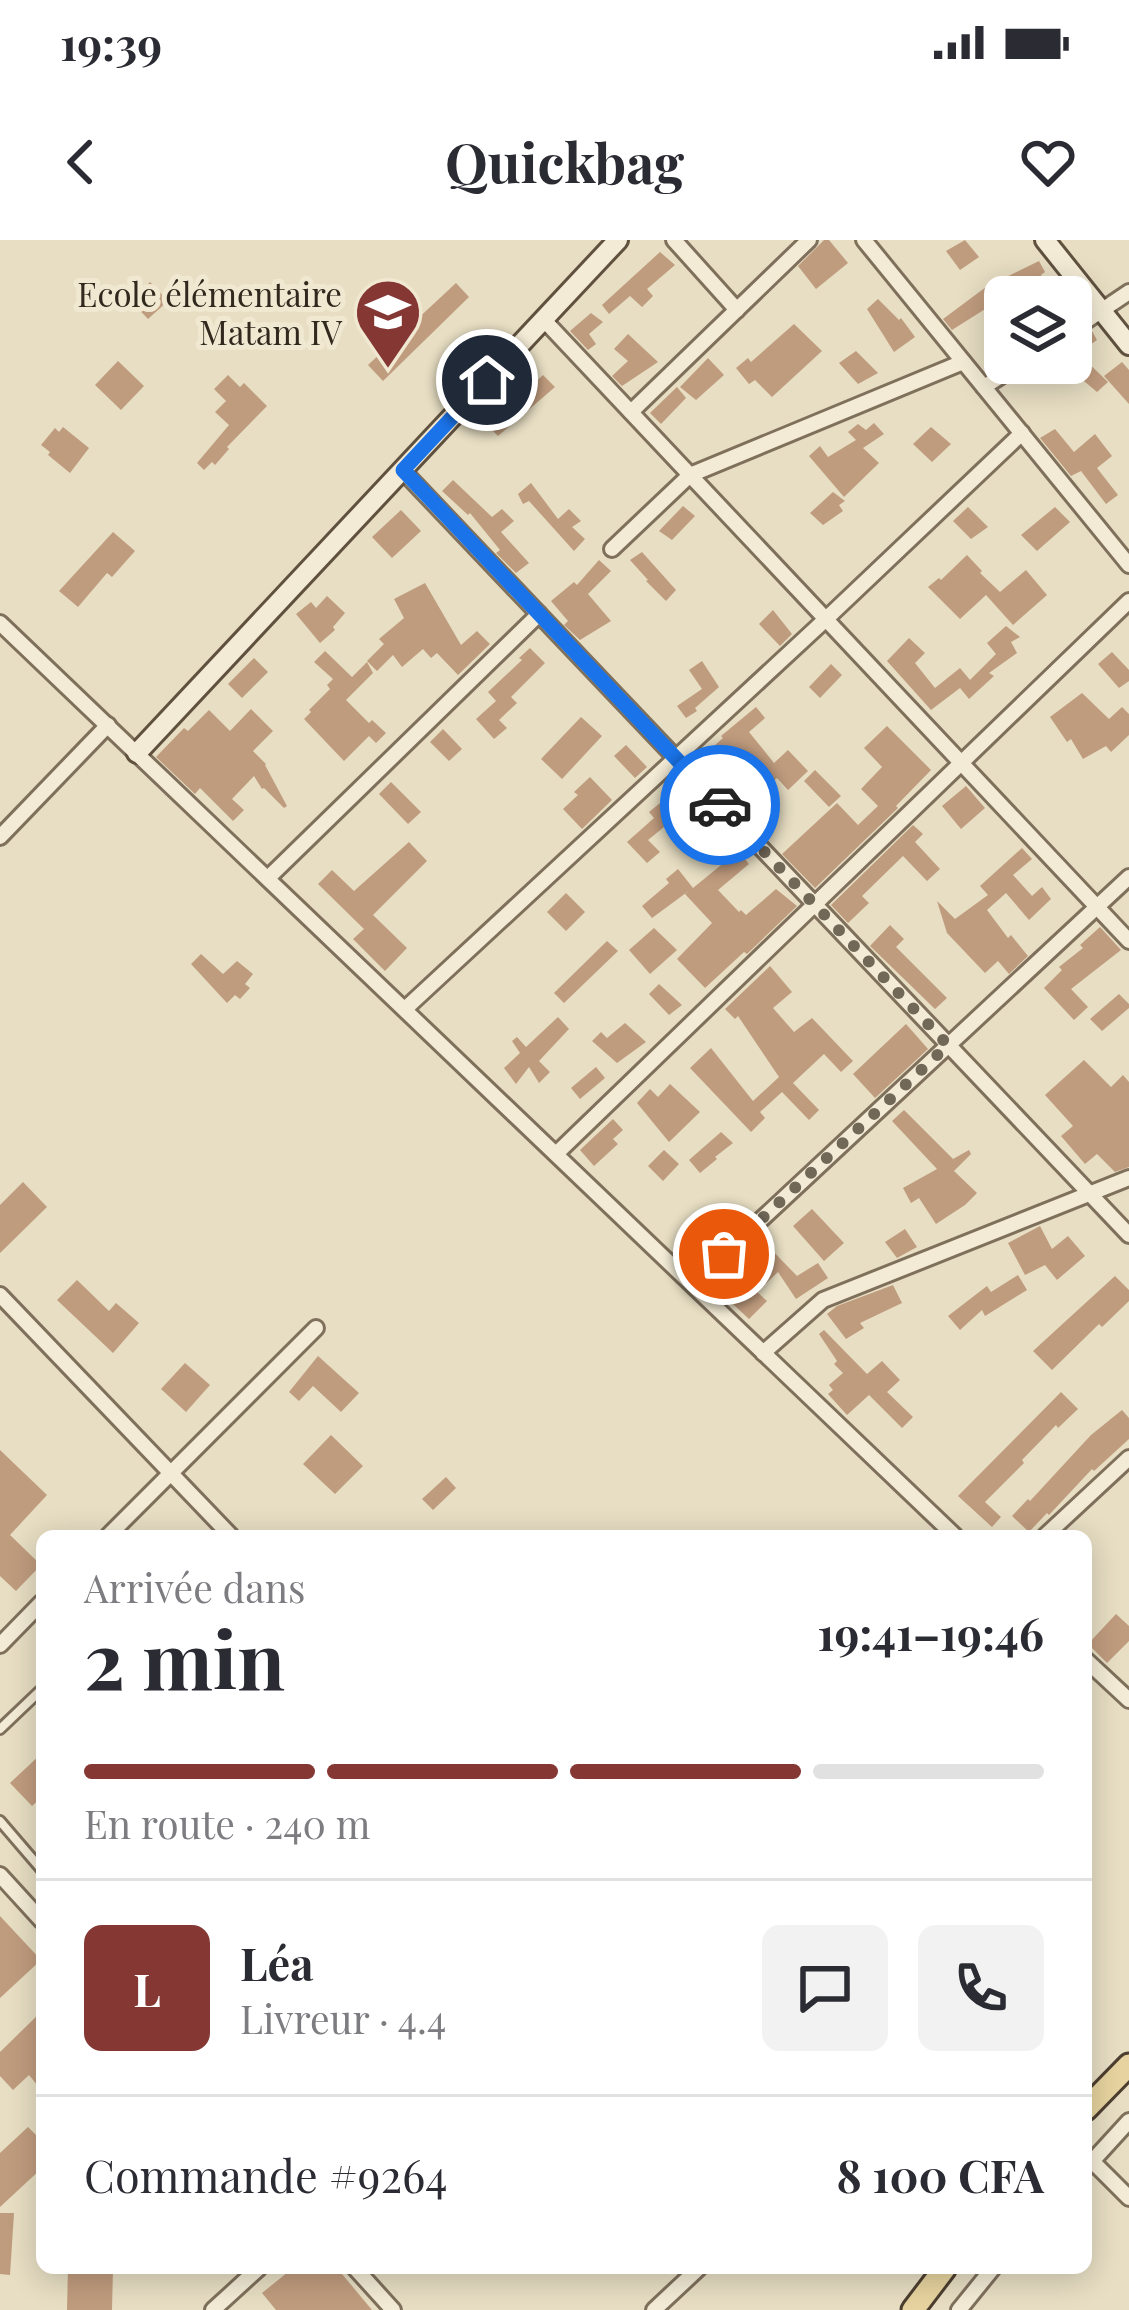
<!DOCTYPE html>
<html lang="fr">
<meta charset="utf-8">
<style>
:root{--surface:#fff;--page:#f2f2f3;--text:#2b2b33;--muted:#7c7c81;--line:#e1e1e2;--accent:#853734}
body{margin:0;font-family:"Playfair Display",serif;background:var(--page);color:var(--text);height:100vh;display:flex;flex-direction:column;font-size:45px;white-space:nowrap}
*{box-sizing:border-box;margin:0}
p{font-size:39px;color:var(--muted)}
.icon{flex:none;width:66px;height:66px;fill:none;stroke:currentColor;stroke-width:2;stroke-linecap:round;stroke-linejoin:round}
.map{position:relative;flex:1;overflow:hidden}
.sheet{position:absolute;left:36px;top:1290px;width:1056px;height:744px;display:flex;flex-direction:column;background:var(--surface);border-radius:18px;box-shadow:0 6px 30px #0003}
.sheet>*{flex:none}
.buttons{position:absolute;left:984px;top:36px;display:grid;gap:24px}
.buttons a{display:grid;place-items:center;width:108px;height:108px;border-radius:18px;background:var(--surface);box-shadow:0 6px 30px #0003;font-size:60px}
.pin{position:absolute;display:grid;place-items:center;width:102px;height:102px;color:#fff;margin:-51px;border:6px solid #fff;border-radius:50%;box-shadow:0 3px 12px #0007}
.courier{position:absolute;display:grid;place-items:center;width:120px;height:120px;margin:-60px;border:9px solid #1a73e8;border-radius:50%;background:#fff;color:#222;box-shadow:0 3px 15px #0007}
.overview em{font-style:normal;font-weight:700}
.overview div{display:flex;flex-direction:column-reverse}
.overview{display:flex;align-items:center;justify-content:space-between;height:204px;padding:0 48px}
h1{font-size:78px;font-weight:700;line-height:90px}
.bar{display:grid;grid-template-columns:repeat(4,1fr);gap:18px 12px;align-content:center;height:144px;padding:0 48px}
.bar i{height:15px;border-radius:9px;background:var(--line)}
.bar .selected{background:var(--accent)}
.bar p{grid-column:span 4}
.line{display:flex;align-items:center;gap:30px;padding:0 48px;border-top:3px solid var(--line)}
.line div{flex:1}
.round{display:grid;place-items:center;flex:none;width:126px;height:126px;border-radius:18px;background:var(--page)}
.status{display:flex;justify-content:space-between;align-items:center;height:84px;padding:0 60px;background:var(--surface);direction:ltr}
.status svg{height:33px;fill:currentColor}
header{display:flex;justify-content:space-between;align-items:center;height:156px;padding:0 48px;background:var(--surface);font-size:54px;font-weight:700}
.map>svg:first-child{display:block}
</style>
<div class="status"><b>19:39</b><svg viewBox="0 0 49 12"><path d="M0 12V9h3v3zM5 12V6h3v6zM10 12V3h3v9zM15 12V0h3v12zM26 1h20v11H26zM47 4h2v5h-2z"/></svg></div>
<header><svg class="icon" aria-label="back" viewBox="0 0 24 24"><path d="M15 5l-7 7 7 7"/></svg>Quickbag<svg class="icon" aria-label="heart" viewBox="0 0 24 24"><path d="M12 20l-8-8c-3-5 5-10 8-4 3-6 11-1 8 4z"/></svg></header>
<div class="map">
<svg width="1129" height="2070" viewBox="0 0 1129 2070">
<rect width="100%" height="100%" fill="#e7dec3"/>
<g fill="#c09c7e">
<polygon points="824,0 829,0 848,23 816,49 798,26"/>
<polygon points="965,0 979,17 960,30 946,11"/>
<polygon points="660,12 675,25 647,49 653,56 642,67 630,56 609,74 602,65"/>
<polygon points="1039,21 1045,32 1041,35 1051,52 1042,57 1031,57 1023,45 952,90 943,79 986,47"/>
<polygon points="150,42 168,61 148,79 131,61"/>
<polygon points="456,43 469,57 383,141 368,125"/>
<polygon points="878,59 899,80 901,78 915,97 894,112 867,69"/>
<polygon points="591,73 603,82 589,94 596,104 588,110 570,91"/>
<polygon points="794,84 822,111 772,157 755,140 749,144 736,128 748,118 751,122"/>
<polygon points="1092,91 1097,100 1078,113 1108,142 1097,152 1071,130 1071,102"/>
<polygon points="628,94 658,122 622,146 612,136 628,121 614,109"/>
<polygon points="856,111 878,133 858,144 839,123"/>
<polygon points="708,118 724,135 696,160 680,147"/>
<polygon points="118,121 144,146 121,170 95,145"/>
<polygon points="1122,122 1129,130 1129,164 1104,136"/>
<polygon points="228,135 240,147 244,143 267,166 227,207 229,209 215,225 212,222 204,230 197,223 229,185 215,172 226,161 214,149"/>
<polygon points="543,135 555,147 498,196 477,175 498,155 504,161 518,146 525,152"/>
<polygon points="677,147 686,158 661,184 650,173"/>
<polygon points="874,183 884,194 863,208 879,223 844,257 809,216 820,206 828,217 856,200 848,192 858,184 866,190"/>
<polygon points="63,187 89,208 70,233 48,215 50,212 41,205 55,188 59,192"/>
<polygon points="931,187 951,204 932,222 913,204"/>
<polygon points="1055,189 1074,212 1095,194 1112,216 1097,228 1118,255 1106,264 1081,231 1071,236 1040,198"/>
<polygon points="453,240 492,277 502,269 514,281 501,292 529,323 516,333 496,313 500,310 470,273 468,275 442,251"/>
<polygon points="531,243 558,279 569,269 581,281 572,287 585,299 574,311 529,261 523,264 518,254"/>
<polygon points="833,252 845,261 839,265 843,271 823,285 810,273"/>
<polygon points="683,266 695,276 672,300 659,291"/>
<polygon points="968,267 988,287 971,299 953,281"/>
<polygon points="1055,267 1070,282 1037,311 1021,295"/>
<polygon points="401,270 421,291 392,318 372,297"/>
<polygon points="113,292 135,311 112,337 107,333 78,367 59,351"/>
<polygon points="642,312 676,350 666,361 646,341 648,340 630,320"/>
<polygon points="967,315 982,331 980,333 1000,352 1026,330 1047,355 1013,385 986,355 960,379 928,347 939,338 941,340"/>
<polygon points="599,320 611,331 588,354 611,381 580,400 564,385 568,381 551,361 574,342 577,345"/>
<polygon points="425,343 461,405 477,391 490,404 458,435 437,413 431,418 423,409 402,427 393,415 377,431 367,421 384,404 379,399 404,378 394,359"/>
<polygon points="327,356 345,373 333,387 335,390 320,403 296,374 311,362 316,368"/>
<polygon points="773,370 792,394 780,406 759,384"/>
<polygon points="1006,386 1020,397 1011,402 1017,413 989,433 994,436 969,459 960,448 931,470 887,421 909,398 925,413 915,423 935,448 960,428 970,440 996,414 987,403"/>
<polygon points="530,408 545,423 511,457 517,463 499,480 507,488 494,499 476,479 496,461 488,452 522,420 519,418"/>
<polygon points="325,411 352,437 367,422 373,433 346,460 369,483 372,480 386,493 376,503 369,496 344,521 304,479 311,472 309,470 330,449 327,445 333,439 314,422"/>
<polygon points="1112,412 1129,430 1129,441 1119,448 1098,424"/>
<polygon points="254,418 268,432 242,458 228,444"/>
<polygon points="702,421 719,447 695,468 697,471 686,478 677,466 702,449 689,430"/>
<polygon points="831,424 842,435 820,458 809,447"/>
<polygon points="1082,453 1109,479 1122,467 1129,474 1129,495 1111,512 1106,506 1083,519 1071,499 1067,502 1050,477"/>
<polygon points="756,467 765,478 749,492 774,523 788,510 808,531 788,550 777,538 754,557 768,572 755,584 696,522 723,498 721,496"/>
<polygon points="251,469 273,491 253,511 266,524 265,525 287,566 284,568 264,548 262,549 254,536 232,559 244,570 233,581 200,548 195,554 156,517 184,488 188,491 209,470 230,491"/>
<polygon points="581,477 602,496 562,539 541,519"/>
<polygon points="887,486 931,530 896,566 898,568 815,648 782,614 837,563 858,585 878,566 861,549 882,527 864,508"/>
<polygon points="443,489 462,509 449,521 430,502"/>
<polygon points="626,505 647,527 635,538 614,516"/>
<polygon points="815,530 841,556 829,567 804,541"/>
<polygon points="590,537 612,560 582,589 563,569 578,555 574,552"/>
<polygon points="391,542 421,572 408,584 379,554"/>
<polygon points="682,545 724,585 731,594 727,598 749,624 718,650 739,672 741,670 746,675 776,649 797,666 747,714 744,712 705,748 677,719 712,683 685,654 690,650 652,678 642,666 669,643 666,639 678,629 693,648 726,621 685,570 648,600 660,612 647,623 627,602 654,578 649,572"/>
<polygon points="966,546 985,568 961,589 942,566"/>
<polygon points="913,585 923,594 915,602 940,629 927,641 903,616 862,656 869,663 848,683 831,665"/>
<polygon points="409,602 427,621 373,675 407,708 385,731 353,699 364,689 318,644 332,630 354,651"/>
<polygon points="1022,608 1032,619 1013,635 1032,656 1042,647 1051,659 1029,680 1006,653 987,670 1008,698 1011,695 1028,716 1009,734 998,721 985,733 947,693 937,661 955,679 988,655 980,646"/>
<polygon points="566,653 585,672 566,691 547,672"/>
<polygon points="890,685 904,699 896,707 947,758 935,769 870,706"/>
<polygon points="1100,687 1121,710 1071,749 1088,767 1074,780 1044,748 1062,730 1059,727 1083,708 1080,705"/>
<polygon points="654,688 677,710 650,734 629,710"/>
<polygon points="607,701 618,711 564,763 554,753"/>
<polygon points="201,714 223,734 237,721 253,734 245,744 250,748 240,759 235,755 227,763 191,724"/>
<polygon points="770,726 792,752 773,768 794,792 812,778 853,821 841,832 824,814 793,843 819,870 809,880 782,852 760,872 765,878 751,892 690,828 711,808 753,861 779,837 738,776 735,779 725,769"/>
<polygon points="659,744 682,765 669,775 649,754"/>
<polygon points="1119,754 1129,764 1129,768 1102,791 1090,779"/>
<polygon points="558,777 569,789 539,821 550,832 539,843 529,827 516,844 504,828 520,813 512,801 517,797 526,807"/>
<polygon points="625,783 646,802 617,823 592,801 601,792 607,798"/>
<polygon points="906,784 928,809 875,858 853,834"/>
<polygon points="1084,820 1111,847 1123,835 1129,842 1129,927 1115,932 1097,914 1085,924 1061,896 1073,886 1045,855"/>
<polygon points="596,827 605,838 580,859 571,848"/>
<polygon points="670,844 700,872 669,902 637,863 650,849 658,857"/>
<polygon points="904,870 953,919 969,910 971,914 954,931 977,953 965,965 936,984 919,958 911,963 903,948 937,929 892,881"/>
<polygon points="613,879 623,890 613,899 618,904 594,926 580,910"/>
<polygon points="721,892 733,903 715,917 717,919 700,933 689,920"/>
<polygon points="664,910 679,924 663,941 648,926"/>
<polygon points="23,942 47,967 0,1013 0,965"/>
<polygon points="812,969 844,1003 824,1021 793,986"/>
<polygon points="1040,986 1052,1009 1068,996 1085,1016 1057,1040 1045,1025 1025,1035 1008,1003"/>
<polygon points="905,989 917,1007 897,1018 885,1002"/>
<polygon points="763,1001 797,1036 818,1023 828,1038 796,1059 778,1032 757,1052 767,1061 749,1079 721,1053 754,1022 748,1016"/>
<polygon points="1018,1035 1027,1050 985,1076 982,1070 960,1090 948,1076 987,1046 991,1052"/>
<polygon points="1115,1036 1129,1050 1129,1061 1102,1087 1099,1084 1052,1130 1033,1111"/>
<polygon points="77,1040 109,1071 116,1063 139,1083 113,1113 57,1060"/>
<polygon points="893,1045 902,1063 860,1083 864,1088 846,1099 827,1074 837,1066"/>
<polygon points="824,1090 867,1134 882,1121 900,1140 887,1152 913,1177 902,1188 869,1155 847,1175 828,1154 833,1150 829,1145 843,1133 834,1124 837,1121 819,1094"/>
<polygon points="318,1116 359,1153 341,1172 313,1146 299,1161 289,1152"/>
<polygon points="185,1123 210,1145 186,1172 161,1149"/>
<polygon points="1061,1152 1078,1169 1058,1188 1056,1185 1022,1220 1024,1223 985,1262 1001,1277 992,1287 958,1256"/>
<polygon points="1122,1170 1129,1178 1129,1199 1094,1231 1092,1229 1049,1275 1047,1273 1029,1292 1012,1276 1028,1259 1030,1261 1091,1195"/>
<polygon points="331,1195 363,1226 335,1254 303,1224"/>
<polygon points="0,1210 47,1255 10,1295 41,1325 16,1351 0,1336"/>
<polygon points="446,1237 456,1248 433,1270 422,1259"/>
<polygon points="1116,1374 1129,1386 1129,1401 1107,1423 1088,1404"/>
<polygon points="42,1513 42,1557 32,1566 10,1543"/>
<polygon points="0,1676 41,1720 0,1758"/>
<polygon points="42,1771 42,1851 29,1835 13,1850 0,1836 0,1812"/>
<polygon points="28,1887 42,1901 42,1928 0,1967 0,1913"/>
<polygon points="0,1973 14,1973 10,2035 0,2034"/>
<polygon points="68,2028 113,2028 112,2070 67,2070"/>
<polygon points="293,2028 337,2028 372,2070 276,2070 262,2053"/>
</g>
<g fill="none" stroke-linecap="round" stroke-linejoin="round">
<g stroke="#7f705c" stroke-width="14">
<g id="lane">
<polyline points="0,1489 42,1449"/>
<polyline points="0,1581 42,1630"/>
</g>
</g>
<g stroke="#7f705c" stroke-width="20">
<g id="street">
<polyline points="674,0 737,70"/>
<polyline points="864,0 1129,325"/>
<polyline points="544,80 1129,701"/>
<polyline points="1071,91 1129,52"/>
<polyline points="984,147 1021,123"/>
<polyline points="631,172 809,0"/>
<polyline points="402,230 1129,995"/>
<polyline points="612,309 690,235 963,122"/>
<polyline points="0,383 955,1296"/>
<polyline points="0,597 108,485"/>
<polyline points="268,638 539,374"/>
<polyline points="405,769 826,379 1022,193"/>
<polyline points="556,914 1129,361"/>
<polyline points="692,1044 1129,637"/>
<polyline points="0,1055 231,1296"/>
<polyline points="763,1113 823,1060 1129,938"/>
<polyline points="108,1296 316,1088"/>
<polyline points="1045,1296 1129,1218"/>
<polyline points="0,1405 42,1362"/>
<polyline points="1086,1420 1129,1460"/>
<polyline points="0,1635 42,1681"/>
<polyline points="1092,1921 1129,1958"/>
<polyline points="1086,1928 1129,1881"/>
<polyline points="355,2028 393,2070"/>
<polyline points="213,2070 259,2028"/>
<polyline points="654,2070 699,2028"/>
<polyline points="959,2070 993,2028"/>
</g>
</g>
<g stroke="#60513f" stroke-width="24">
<g id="secondary">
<polyline points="1045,0 1129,105"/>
<polyline points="137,513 618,0"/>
</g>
</g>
<g stroke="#4d3f30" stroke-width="27">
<g id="primary">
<polyline points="1086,1869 1129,1825"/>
<polyline points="913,2070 945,2028"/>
</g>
</g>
<use href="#lane" stroke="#f3ebd5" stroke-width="8"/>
<use href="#street" stroke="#f3ebd5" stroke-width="14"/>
<use href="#secondary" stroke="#f3ebd5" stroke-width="18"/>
<use href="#primary" stroke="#e6d39f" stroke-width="21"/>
</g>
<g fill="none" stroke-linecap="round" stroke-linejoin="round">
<polyline stroke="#716858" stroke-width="12" stroke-dasharray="0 21.6" points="720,565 948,805 724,1014"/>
<polyline stroke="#1a73e8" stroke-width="15" points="487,140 403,230 720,565"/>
</g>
<defs>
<g id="school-pin" transform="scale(3.45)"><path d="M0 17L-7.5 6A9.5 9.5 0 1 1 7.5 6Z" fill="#853734" stroke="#f0e8d1"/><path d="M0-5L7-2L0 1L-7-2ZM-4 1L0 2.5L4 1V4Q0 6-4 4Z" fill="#fff"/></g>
</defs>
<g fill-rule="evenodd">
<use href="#school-pin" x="388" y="72"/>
</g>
<g text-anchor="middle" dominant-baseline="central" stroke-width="10" stroke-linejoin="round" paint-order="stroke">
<g font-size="33" fill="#31281e" stroke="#f0e8d1" text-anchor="end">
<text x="342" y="53">Ecole élémentaire<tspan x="342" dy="38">Matam IV</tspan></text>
</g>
</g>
</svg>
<div class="buttons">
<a><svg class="icon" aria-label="layers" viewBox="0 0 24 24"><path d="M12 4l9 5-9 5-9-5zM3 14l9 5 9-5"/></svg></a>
</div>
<div class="pin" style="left:724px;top:1014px;background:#ea580c"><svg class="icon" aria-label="bag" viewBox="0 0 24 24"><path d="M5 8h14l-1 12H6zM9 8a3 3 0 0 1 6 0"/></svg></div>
<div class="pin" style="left:487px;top:140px;background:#1f2937"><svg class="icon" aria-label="home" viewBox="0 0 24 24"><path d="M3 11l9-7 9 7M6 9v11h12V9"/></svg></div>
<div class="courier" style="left:720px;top:565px"><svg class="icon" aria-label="car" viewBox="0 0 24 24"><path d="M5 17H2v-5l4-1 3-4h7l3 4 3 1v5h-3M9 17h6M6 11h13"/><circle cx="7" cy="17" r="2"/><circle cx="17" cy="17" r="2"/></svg></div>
<section class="sheet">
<div class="overview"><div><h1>2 min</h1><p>Arrivée dans</p></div><em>19:41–19:46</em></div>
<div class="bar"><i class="selected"></i><i class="selected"></i><i class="selected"></i><i></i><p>En route · 240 m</p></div>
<div class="line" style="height:216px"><b class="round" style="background:var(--accent);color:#fff">L</b><div><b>Léa</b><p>Livreur · 4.4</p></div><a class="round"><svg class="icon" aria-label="chat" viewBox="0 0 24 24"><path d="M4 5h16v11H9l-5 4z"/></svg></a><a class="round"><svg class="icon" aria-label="phone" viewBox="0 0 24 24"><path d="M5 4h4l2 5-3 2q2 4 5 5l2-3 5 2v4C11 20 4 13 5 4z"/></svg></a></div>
<div class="line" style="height:156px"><div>Commande #9264</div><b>8 100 CFA</b></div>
</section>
</div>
